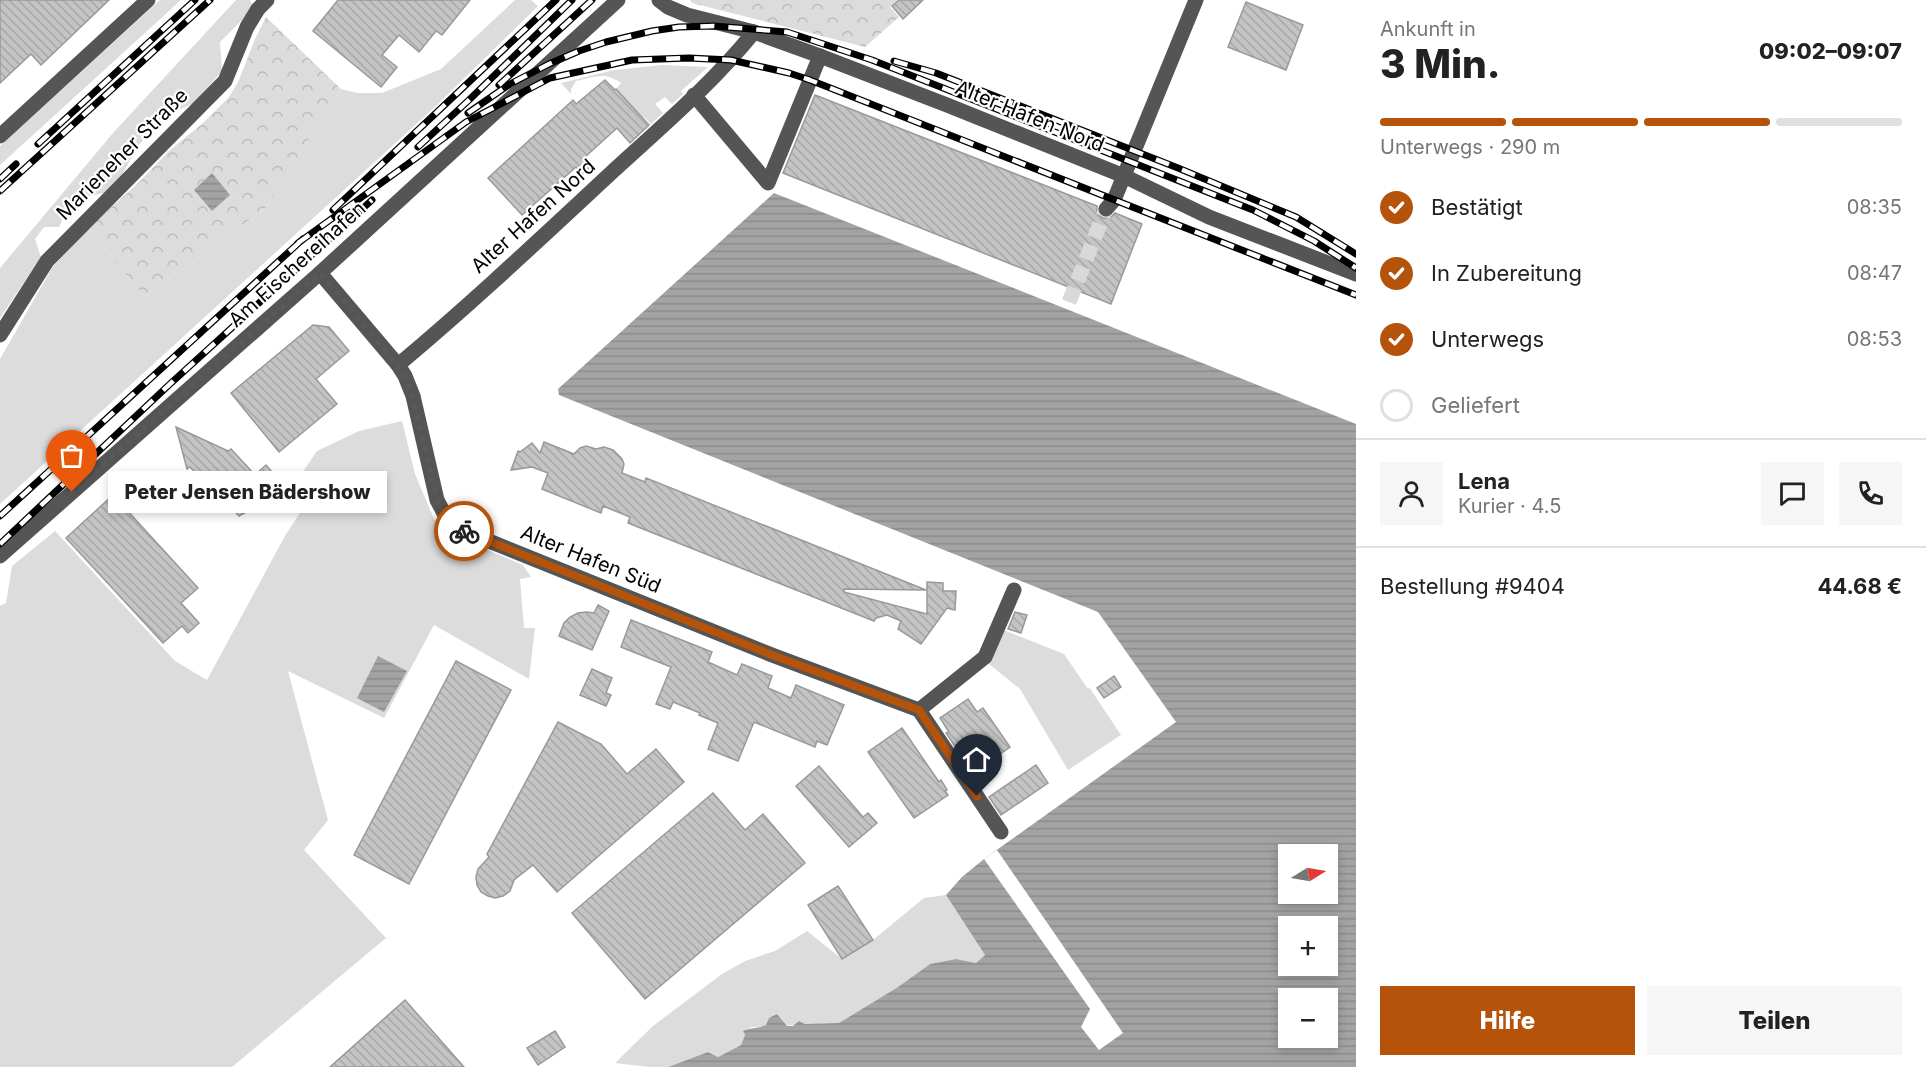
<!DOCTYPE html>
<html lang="de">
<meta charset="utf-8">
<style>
:root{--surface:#fff;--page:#f6f6f6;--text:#222;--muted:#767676;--line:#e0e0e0;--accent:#b45309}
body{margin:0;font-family:Inter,sans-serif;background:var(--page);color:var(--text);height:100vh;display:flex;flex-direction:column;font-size:22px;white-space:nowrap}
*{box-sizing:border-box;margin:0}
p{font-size:20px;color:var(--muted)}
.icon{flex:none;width:33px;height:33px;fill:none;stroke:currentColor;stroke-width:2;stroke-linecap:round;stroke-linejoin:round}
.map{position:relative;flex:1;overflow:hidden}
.drawer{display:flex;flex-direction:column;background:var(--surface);width:570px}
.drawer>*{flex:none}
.needle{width:39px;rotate:79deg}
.controls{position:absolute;left:1278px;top:844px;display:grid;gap:12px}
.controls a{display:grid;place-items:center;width:60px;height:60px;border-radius:0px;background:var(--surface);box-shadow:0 3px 9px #0003;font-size:30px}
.pin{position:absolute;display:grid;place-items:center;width:51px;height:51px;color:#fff;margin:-62px -26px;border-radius:50% 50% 50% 0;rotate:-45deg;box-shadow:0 0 6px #0007}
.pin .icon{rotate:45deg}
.courier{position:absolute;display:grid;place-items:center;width:60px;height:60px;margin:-30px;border:4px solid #b45309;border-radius:50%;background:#fff;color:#222;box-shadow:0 2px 8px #0007}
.bubble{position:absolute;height:42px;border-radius:0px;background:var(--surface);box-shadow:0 3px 9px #0003;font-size:20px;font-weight:800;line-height:42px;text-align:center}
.headline em{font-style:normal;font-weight:800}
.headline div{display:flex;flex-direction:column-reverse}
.headline{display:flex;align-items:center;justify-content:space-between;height:102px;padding:0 24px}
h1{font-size:39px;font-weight:800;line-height:45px}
.bar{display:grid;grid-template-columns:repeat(4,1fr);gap:9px 6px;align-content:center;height:72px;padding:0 24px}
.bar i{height:8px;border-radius:4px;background:var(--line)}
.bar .current{background:var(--accent)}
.bar p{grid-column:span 4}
.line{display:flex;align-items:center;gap:15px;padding:0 24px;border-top:2px solid var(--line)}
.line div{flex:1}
.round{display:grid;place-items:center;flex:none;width:63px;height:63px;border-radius:0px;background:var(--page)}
ol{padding:0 24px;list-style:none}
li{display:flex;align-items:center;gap:18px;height:66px}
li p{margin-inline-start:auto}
li .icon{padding:6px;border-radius:50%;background:var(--accent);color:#fff;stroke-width:4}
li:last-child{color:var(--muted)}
li i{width:33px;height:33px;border:3px solid var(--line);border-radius:50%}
.cta{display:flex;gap:12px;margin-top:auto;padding:12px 24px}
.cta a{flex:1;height:69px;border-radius:0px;background:var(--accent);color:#fff;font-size:24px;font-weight:800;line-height:69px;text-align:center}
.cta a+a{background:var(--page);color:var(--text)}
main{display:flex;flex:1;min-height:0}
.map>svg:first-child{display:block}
</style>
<main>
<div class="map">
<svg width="1356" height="1067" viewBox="0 0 1356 1067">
<defs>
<pattern id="forest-crowns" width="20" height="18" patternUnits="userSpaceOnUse" patternTransform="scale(1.5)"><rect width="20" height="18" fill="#dcdcdc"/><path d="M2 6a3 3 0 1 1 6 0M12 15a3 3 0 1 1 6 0" fill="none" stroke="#bbb"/></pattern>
<pattern id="water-rules" width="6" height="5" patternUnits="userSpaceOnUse" patternTransform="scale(1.5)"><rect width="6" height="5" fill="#a3a3a3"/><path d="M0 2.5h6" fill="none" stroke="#8b8b8b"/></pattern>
<pattern id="building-back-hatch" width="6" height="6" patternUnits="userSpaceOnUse" patternTransform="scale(1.5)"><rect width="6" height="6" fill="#c4c4c4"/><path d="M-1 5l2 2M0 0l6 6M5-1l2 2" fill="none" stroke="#a7a7a7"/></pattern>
</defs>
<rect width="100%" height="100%" fill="#fff"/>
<g fill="#dcdcdc">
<polygon points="160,0 181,0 0,165 0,146"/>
<polygon points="236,0 250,0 254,8 220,42 222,71 194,103 163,117 138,146 118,182 108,192 85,197 68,207 59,227 44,227 35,239 41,257 0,318 0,268 113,133"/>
<polygon points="515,0 531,0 538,6 436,106 0,504 0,359 52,268 88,228 144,297 265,209 341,89 357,93 382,93 441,69"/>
<path d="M662,65L708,67L681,91L683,94L672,104L665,97L655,104L663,113L651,124L644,117L642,118L616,89L621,83C604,71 595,77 576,81L571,89V94L561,83L614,70Z"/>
<polygon points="402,421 415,474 434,519 450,534 523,565 531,577 520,579 524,628 535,628 529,679 434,625 384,718 288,671 328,820 304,850 386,938 232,1067 0,1067 0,606 6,603 12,566 55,531 175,661 207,680 286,534 300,513 288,494 317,451 359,431"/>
<polygon points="1001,629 1064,654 1088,689 1089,687 1121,735 1068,770 1020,689 989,664"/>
<polygon points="946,895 985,955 976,963 956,959 930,964 898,987 839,1023 752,1027 743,1031 745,1035 741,1045 718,1057 708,1052 668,1067 650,1067 615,1063 653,1026 722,974 745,961 775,951 807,931 842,959 873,940 924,898"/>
</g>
<g fill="url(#forest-crowns)">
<polygon points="690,0 897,0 890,7 899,17 865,47 692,3"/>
<polygon points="266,17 341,89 265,209 144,297 88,228 136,185 169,151 204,122 229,97 239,80 255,39"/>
</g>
<g fill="url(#water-rules)" fill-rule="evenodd">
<polygon points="212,173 230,195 212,211 194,190"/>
<path d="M774,193L1356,424V1067H668L708,1052L718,1057L741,1045L745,1035L743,1031C753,1027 757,1029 766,1025L769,1018L777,1014L787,1026H793L799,1021L805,1024L839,1023L898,987L930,964L956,959L976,963L985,955L946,895L962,877L984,859L1176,722L1098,612L559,395L558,389ZM1288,855H1328V894H1288ZM1288,927H1328V966H1288ZM1288,999H1328V1038H1288Z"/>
<polygon points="378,656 407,671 384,712 357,698"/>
</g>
<polygon fill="#fff" points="997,850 1123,1033 1099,1050 1081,1027 1090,1009 984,859"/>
<g fill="url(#building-back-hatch)" stroke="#999" stroke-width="1.5">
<polygon points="0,0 109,0 41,65 31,54 0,83"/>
<polygon points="338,0 470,0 442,35 436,31 419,52 399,35 382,55 397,67 381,87 313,31"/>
<polygon points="899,0 923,0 903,19 892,6"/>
<polygon points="1246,2 1303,25 1286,70 1228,47"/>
<polygon points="605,80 615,90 616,89 649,125 630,143 617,128 585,157 592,165 582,175 576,167 522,215 488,178 573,100 576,104"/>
<polygon points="815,95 1097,206 1097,213 1103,218 1110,218 1115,213 1142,224 1111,304 783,173"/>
<polygon points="313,325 329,327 349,351 316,379 337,404 279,452 231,393"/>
<polygon points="176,427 228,451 231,449 255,475 266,465 285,487 276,496 239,516 218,493 216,495 190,467 187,469"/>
<polygon points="544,442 574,454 580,448 586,446 596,449 604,447 613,450 622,459 624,464 622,473 645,482 646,478 926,590 844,589 844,592 927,614 927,582 943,583 943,591 956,591 955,610 947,608 921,644 898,629 901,621 887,615 876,618 874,621 628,523 630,517 603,506 601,513 542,489 548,473 532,467 511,470 518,451 520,452 532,443 540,453"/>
<polygon points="113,495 198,588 181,603 199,623 188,633 182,626 163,643 66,538"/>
<polygon points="598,605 609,611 592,650 559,636 564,623 570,617 578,613 586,612 594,613"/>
<polygon points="1015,612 1027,615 1021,633 1008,629"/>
<polygon points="631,620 712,652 708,662 737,675 742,664 772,676 768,688 791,698 796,685 844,705 827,745 817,741 815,747 754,722 738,761 708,749 718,723 699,715 700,713 673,702 670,709 656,704 671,667 621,647"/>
<polygon points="456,661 511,690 409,884 354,855"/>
<polygon points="592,669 612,678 606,693 611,695 606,706 580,695"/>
<polygon points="1114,676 1121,687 1104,698 1097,688"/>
<polygon points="968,699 977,712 983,708 1010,747 973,773 946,733 949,732 940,718"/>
<polygon points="558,722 601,744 627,774 656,749 684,782 557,892 533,865 514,880 510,891 503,896 495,898 488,896 481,892 477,885 476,877 478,869 489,857 487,854"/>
<polygon points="902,728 939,782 941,780 947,790 945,791 948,795 914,818 868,752"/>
<polygon points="1036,765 1048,783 1001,815 989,797"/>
<polygon points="819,766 863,817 868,813 877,823 849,847 796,786"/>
<polygon points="713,793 745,830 763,814 805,863 645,999 572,913"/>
<polygon points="838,886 873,940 842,959 808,905"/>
<polygon points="405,1000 464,1067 330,1067"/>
<polygon points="555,1031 565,1047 538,1065 527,1048"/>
</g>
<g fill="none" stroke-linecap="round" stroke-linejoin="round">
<polyline stroke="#d9d9d9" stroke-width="15" stroke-dasharray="15 8" stroke-linecap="butt" points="1069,302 1106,209"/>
<g stroke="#555" stroke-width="15">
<polyline points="659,0 668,7 687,15 754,32 820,56 947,105 1124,176 1209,217 1356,274"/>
<polyline points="694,95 768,183 820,56"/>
<polyline points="0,136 148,0"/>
<polyline points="1106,209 1114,200 1196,0"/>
<polyline points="320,273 398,365 405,376 413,396 437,500 446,517 459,529 772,655 919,710 1001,832"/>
<polyline points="0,335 47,261 225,81 247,27 258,9 267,0"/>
<path d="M398,365C471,304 541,238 611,173C660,128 712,84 754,32"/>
<polyline points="0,556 320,273 618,0"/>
<polyline points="919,710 985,657 1014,590"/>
</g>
<g stroke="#000" stroke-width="7">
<g id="rail">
<polyline points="894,61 936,73 982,91 1178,168 1296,217 1356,254"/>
<polyline points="499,85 592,0"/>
<polyline points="468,113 510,84 549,64 579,51 606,42 652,31 679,27 714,26 787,32 872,60 1253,210 1314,241 1356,268"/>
<polyline points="38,144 195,0"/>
<polyline points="418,147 469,100 572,0"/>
<polyline points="0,179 16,164"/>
<polyline points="0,191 210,0"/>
<polyline points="333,210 556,0"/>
<polyline points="298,243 466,122 550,78 632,60 689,58 731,60 789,73 810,80 1356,295"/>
<polyline points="0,516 303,239"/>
<polyline points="0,544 170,384 372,200"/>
</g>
</g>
<use href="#rail" stroke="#fff" stroke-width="4.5" stroke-dasharray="14" stroke-linecap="butt"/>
</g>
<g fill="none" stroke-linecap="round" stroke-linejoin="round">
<polyline stroke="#595959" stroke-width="6" stroke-dasharray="0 10.8" points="72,492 320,273 398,365 405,376 412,396 437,500 446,518 464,531"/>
<polyline stroke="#b45309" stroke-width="8" points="464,531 772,655 919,710 977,796"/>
</g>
<g text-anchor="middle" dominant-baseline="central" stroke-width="4.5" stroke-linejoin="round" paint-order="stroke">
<g font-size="20" fill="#000" stroke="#fff">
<text transform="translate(1030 116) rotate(22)">Alter Hafen Nord</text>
<text transform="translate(122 154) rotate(-45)">Marieneher Straße</text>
<text transform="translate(533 216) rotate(-42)">Alter Hafen Nord</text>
<text transform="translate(297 264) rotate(-42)">Am Fischereihafen</text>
<text transform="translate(591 559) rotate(22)">Alter Hafen Süd</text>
</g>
</g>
</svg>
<div class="controls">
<a><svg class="needle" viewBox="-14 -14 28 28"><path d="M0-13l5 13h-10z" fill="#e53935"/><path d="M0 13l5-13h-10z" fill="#767676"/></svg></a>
<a>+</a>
<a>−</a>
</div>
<div class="pin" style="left:72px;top:492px;background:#ea580c"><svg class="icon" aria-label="bag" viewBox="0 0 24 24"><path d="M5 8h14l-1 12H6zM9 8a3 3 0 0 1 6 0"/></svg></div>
<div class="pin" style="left:977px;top:796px;background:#1f2937"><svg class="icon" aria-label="home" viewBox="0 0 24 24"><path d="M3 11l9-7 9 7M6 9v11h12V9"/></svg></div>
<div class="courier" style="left:464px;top:531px"><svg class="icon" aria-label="bike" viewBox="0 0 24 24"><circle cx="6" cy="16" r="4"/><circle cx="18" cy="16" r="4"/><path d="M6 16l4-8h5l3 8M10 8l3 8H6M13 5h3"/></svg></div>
<div class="bubble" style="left:108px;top:471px;width:279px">Peter Jensen Bädershow</div>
</div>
<section class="drawer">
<div class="headline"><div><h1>3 Min.</h1><p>Ankunft in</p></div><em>09:02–09:07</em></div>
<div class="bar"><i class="current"></i><i class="current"></i><i class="current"></i><i></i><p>Unterwegs · 290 m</p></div>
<ol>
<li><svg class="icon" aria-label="check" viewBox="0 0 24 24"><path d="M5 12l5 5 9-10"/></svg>Bestätigt<p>08:35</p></li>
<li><svg class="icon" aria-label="check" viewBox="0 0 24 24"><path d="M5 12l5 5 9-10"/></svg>In Zubereitung<p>08:47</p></li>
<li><svg class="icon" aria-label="check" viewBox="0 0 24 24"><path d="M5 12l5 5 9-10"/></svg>Unterwegs<p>08:53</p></li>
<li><i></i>Geliefert</li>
</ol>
<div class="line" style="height:108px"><a class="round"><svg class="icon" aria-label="person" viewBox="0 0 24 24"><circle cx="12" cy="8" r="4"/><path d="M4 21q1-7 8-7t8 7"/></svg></a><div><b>Lena</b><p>Kurier · 4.5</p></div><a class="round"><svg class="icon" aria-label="chat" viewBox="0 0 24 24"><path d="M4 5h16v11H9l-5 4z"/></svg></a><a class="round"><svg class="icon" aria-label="phone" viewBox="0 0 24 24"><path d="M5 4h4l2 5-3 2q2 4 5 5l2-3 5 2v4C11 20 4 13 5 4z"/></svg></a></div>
<div class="line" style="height:78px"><div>Bestellung #9404</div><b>44.68 €</b></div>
<div class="cta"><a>Hilfe</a><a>Teilen</a></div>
</section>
</main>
